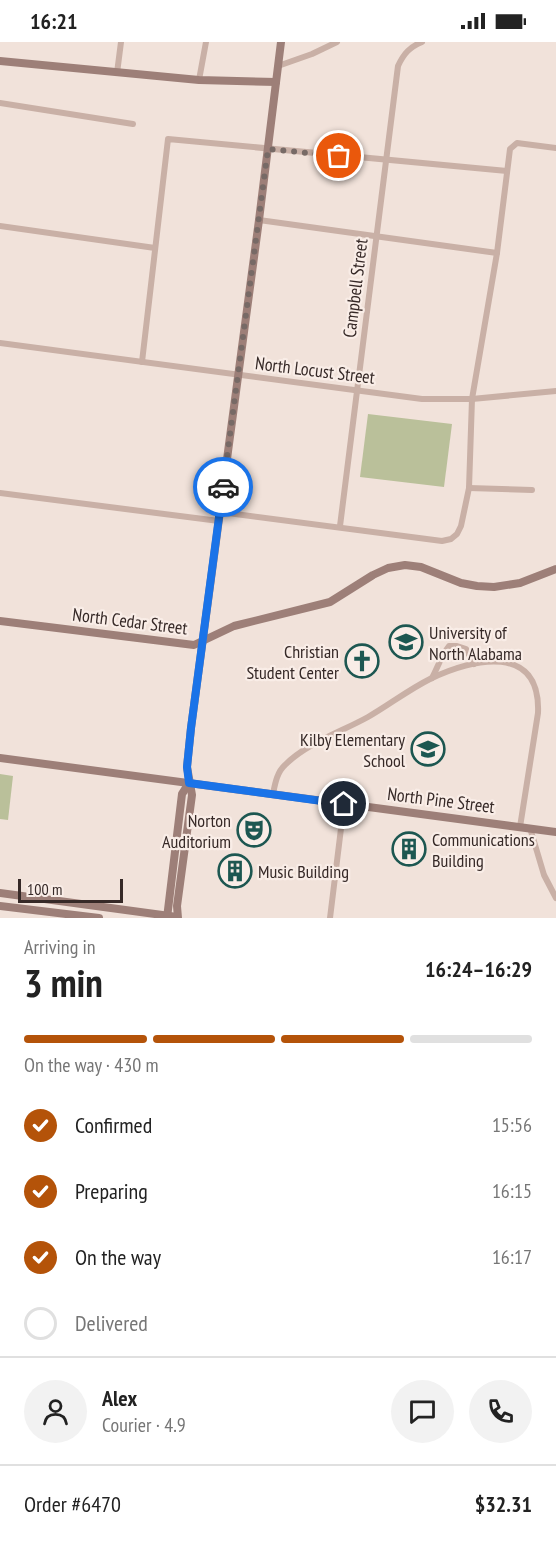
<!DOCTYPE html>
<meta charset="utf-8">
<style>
:root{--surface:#fff;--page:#f2f2f2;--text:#222;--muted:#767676;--line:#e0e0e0;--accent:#b45309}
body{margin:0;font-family:"PT Sans Narrow",sans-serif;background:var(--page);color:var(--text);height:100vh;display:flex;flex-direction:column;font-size:22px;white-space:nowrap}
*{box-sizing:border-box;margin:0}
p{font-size:20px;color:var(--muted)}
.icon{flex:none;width:33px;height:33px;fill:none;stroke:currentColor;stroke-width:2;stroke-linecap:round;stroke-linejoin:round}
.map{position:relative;height:876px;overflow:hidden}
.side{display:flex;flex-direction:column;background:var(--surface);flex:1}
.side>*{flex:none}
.scale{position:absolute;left:18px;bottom:15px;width:105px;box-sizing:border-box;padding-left:6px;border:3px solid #362927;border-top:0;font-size:16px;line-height:21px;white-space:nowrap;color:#362927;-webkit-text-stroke:4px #f9ede7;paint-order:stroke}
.pin{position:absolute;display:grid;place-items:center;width:51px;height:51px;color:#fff;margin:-26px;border:3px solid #fff;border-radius:50%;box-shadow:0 2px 6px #0007}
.courier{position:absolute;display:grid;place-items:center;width:60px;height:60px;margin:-30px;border:4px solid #1a73e8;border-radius:50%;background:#fff;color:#222;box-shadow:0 2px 8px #0007}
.overview em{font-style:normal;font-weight:700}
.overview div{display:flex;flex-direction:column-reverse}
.overview{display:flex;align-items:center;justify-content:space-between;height:102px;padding:0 24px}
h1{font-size:39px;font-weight:700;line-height:45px}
.bar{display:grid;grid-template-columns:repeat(4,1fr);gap:9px 6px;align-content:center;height:72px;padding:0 24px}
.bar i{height:8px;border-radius:4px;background:var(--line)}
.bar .on{background:var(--accent)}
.bar p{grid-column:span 4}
.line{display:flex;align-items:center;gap:15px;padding:0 24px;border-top:2px solid var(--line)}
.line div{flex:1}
.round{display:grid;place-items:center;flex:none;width:63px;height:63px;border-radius:32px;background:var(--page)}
ol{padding:0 24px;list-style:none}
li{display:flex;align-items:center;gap:18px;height:66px}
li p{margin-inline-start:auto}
li .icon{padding:6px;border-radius:50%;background:var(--accent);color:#fff;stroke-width:4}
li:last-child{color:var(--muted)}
li i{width:33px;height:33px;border:3px solid var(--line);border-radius:50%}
.status{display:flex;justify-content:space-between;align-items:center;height:42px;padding:0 30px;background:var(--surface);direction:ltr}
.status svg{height:16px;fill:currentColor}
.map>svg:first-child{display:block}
</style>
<div class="status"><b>16:21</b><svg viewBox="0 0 49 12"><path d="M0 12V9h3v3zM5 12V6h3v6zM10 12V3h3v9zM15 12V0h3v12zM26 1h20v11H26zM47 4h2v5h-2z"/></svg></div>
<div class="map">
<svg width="556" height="876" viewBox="0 0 556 876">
<rect width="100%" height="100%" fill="#f1e2da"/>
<g fill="#bac09a">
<polygon points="368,372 452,382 444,445 360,435"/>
<polygon points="0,732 13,734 8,778 0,777"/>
</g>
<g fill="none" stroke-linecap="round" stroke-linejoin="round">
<g stroke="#c9b0a6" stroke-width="6">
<polyline points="278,24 312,12 337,0"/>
<polyline points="117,31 121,0"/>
<polyline points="199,38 206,0"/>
<polyline points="0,61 133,82"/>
<polyline points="259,178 497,211"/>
<polyline points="0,184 155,206"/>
<polyline points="0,301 422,357 472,357 556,349"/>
<polyline points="142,320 168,97 507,129"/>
<polyline points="469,446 532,448"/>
<polyline points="0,451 219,479"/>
<polyline points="220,470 442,499 451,497 457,492 461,484 469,446 472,357 497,211 510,107 517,101 556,106"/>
<path d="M340,484L398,24C404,11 410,5 422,0"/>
<path d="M432,636C438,625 441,614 449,604H457L466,607L474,622"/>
<path d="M273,752C275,742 277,730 285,723C307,701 341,690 368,675C389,663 408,648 430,637C473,616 541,601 538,671L520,785"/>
<polyline points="530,786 544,833 556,856"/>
<polyline points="330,876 344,762"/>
</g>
<g stroke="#9d7f78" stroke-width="8">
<polyline points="0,19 199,38 276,40"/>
<polyline points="0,579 194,603 234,584 330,560 373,533 388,526 405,523 421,525 461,541 477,544 494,545 520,541 556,527"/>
<polyline points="0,716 556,790"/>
<polyline points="0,851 177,875"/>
<polyline points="0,864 99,876"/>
<polyline points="167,876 182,752 189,741"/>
<polyline points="178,876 177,864 192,753 187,725 191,686 259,178 281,0"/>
</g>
</g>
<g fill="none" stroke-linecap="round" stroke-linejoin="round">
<polyline stroke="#776a66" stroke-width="6" stroke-dasharray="0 10.8" points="223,445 268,107 339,114"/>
<polyline stroke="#1a73e8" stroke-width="8" points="223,445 191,686 187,725 189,741 344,762"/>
</g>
<defs>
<g id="university-ring" transform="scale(1.725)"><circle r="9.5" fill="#f9ede7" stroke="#1d5751" stroke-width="1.5"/><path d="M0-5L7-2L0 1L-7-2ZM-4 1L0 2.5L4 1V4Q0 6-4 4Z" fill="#1d5751"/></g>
<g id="church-ring" transform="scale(1.725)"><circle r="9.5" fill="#f9ede7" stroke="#1d5751" stroke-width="1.5"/><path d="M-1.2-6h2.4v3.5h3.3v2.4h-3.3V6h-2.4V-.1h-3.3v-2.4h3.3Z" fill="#1d5751"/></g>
<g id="school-ring" transform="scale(1.725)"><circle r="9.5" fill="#f9ede7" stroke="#1d5751" stroke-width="1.5"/><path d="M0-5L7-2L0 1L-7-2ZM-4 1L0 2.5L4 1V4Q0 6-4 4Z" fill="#1d5751"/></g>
<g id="theatre-ring" transform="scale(1.725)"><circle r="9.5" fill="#f9ede7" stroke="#1d5751" stroke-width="1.5"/><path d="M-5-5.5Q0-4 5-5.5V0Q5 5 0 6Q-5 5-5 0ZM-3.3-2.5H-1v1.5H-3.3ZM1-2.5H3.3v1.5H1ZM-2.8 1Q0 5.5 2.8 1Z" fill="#1d5751"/></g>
<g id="building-ring" transform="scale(1.725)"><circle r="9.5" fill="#f9ede7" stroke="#1d5751" stroke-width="1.5"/><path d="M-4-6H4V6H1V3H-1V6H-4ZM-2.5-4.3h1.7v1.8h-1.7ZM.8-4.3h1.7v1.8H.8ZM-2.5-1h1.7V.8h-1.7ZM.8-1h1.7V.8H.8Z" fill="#1d5751"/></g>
</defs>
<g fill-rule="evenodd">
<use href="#university-ring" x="406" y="600"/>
<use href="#church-ring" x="362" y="619"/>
<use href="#school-ring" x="428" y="707"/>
<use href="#theatre-ring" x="254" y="788"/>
<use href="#building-ring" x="409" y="807"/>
<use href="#building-ring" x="235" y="829"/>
</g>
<g text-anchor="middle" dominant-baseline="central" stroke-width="4.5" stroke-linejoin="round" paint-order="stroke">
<g font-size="18" fill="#362927" stroke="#f9ede7">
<text transform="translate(355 246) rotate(-83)">Campbell Street</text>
<text transform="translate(315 328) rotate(7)">North Locust Street</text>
<text transform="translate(130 579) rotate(7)">North Cedar Street</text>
<text transform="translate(441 758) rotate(7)">North Pine Street</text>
</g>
<g font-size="18" fill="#362927" stroke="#f9ede7" text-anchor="start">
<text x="429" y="590">University of<tspan x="429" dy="21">North Alabama</tspan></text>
<text x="339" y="609" text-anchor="end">Christian<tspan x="339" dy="21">Student Center</tspan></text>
<text x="405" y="697" text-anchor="end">Kilby Elementary<tspan x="405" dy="21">School</tspan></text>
<text x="231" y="778" text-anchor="end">Norton<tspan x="231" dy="21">Auditorium</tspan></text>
<text x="432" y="797">Communications<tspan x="432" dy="21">Building</tspan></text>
<text x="258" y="829">Music Building</text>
</g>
</g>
</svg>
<div class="scale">100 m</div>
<div class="pin" style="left:339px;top:114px;background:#ea580c"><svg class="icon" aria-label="bag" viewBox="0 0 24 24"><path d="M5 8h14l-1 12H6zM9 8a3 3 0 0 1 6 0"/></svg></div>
<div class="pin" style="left:344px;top:762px;background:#1f2937"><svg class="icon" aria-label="home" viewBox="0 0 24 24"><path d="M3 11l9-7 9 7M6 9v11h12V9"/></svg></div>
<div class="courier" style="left:223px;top:445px"><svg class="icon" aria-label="car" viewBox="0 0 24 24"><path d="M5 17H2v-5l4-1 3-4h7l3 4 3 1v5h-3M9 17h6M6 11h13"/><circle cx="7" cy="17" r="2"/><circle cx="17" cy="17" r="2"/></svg></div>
</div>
<section class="side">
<div class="overview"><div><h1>3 min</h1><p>Arriving in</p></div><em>16:24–16:29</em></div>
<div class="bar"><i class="on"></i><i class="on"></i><i class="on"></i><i></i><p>On the way · 430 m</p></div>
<ol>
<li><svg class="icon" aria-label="check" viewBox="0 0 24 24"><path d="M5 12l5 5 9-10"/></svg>Confirmed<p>15:56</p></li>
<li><svg class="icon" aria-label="check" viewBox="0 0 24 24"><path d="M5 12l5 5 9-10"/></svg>Preparing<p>16:15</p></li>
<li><svg class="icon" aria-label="check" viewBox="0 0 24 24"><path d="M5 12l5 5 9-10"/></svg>On the way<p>16:17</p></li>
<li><i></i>Delivered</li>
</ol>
<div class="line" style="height:108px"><a class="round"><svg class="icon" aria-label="person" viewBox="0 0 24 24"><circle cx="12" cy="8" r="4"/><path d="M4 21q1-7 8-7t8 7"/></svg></a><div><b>Alex</b><p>Courier · 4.9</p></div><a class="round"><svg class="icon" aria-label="chat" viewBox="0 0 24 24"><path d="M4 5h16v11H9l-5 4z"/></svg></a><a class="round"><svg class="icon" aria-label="phone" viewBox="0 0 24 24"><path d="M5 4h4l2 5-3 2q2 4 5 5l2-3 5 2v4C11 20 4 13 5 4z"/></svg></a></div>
<div class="line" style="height:78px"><div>Order #6470</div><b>$32.31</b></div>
</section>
